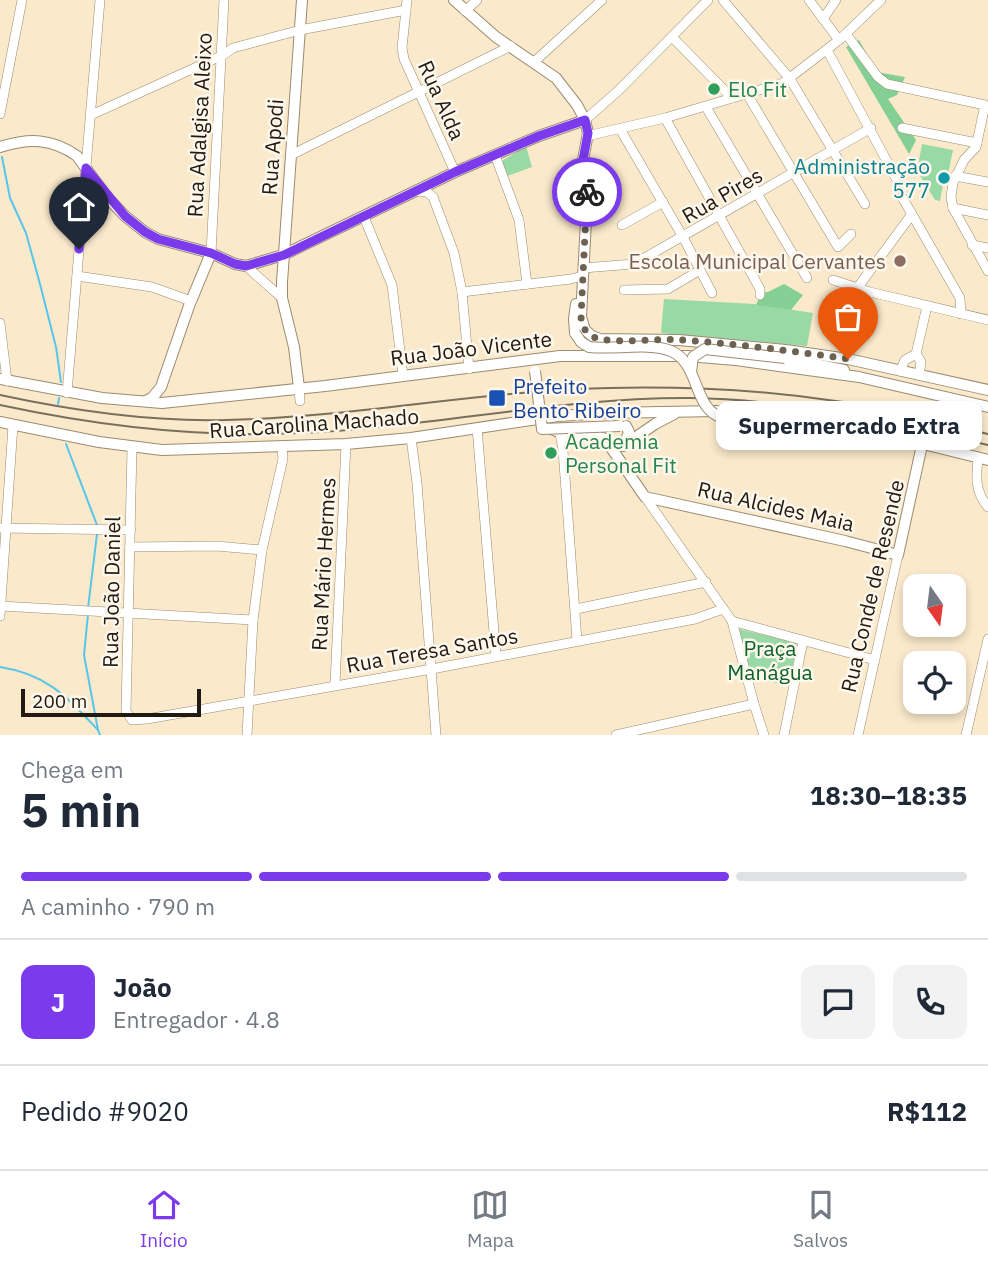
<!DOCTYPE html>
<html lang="pt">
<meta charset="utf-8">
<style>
:root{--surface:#fff;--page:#f2f2f3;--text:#1f2937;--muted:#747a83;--line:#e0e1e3;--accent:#7c3aed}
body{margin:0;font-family:"IBM Plex Sans",sans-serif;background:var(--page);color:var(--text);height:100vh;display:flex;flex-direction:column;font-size:26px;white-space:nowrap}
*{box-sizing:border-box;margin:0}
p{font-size:23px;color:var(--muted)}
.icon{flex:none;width:38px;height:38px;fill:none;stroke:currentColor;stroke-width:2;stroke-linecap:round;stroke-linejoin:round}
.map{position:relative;height:735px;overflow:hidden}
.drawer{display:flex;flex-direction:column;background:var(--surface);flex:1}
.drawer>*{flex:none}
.needle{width:46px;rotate:166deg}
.fabs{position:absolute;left:903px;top:574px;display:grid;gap:14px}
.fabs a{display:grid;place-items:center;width:63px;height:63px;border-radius:14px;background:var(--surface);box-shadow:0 4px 10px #0003;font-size:35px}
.scale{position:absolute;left:21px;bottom:18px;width:180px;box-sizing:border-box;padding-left:7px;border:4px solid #211a10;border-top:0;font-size:19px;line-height:24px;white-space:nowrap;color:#211a10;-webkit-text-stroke:5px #fef7ec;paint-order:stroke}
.pin{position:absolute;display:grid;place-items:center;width:60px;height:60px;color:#fff;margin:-72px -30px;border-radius:50% 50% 50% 0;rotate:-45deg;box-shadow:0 0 7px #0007}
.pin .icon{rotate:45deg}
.courier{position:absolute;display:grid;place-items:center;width:70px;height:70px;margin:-35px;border:5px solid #7c3aed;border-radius:50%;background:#fff;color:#222;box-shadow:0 2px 9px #0007}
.bubble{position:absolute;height:49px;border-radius:14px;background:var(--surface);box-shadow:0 4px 10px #0003;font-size:23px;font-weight:700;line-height:49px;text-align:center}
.summary em{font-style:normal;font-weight:700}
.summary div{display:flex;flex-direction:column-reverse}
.summary{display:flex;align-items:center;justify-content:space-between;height:119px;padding:0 21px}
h1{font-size:46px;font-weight:700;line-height:52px}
.bar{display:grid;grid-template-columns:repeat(4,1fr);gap:10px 7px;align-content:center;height:84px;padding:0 21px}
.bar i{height:9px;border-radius:5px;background:var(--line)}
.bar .selected{background:var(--accent)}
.bar p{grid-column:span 4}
.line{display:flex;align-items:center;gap:18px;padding:0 21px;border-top:2px solid var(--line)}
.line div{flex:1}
.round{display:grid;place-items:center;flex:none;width:74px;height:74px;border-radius:14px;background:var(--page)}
.menu{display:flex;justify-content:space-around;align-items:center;height:98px;border-top:2px solid var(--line);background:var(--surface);font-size:19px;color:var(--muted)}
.menu a{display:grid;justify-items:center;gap:4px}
.menu .selected{color:var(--accent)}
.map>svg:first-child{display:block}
</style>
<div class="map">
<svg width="988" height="735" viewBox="0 0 988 735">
<rect width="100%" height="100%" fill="#fae9cb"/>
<g fill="#99d9a5">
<polygon points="922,144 953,150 946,184 943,184 940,201 935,200 914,166 918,166"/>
<polygon points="526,146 532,167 507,176 502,161"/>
<polygon points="664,299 754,304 813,313 807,346 661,333"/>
<polygon points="739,629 797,643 789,685 750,679"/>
</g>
<g fill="#84cf94">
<polygon points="859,40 877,72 905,77 897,95 888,99 916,140 909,154 846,47"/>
<polygon points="784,284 803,295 791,310 756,305 762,292 768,292"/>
</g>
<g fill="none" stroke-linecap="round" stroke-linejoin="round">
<g stroke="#57c6ea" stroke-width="2">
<polyline points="2,157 10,198 26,233 40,284 56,347 61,382"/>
<polyline points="58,404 59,398"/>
<polyline points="66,444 97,525"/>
<polyline points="88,608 97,534"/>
<polyline points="88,614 84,655 98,730"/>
<path d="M0,667C47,674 67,697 98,730L100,735"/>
</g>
<g stroke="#9b8b70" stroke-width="10">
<g id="minor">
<polyline points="407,0 402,48 404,59 455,172"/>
<polyline points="723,0 790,79 865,204"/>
<polyline points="809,0 839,40"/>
<polyline points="465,11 477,0"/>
<polyline points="823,19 836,0"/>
<polyline points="846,34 878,77 887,84 985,105 976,147 964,160 953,183 951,197 953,208 988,271"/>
<polyline points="672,37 732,98"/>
<polyline points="827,50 896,178"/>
<polyline points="534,62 602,0"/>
<polyline points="747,94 838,247 851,234"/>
<polyline points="706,107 807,278"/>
<polyline points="0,114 22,0"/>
<polyline points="91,115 223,55 233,48 300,30 406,10"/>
<polyline points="665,118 760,289 760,295"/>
<polyline points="585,120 618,91 708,0"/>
<polyline points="902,128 977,143"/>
<polyline points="620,129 683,237 712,293"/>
<polyline points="587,136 665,118 783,83 839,40 881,0"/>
<polyline points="291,155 511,46"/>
<polyline points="495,155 519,220 527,284"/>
<polyline points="955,176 988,182"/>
<polyline points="417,191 427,192 433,197 454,253 462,292 469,369"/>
<polyline points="902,197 960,298 961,314"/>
<polyline points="953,208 988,215"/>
<polyline points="364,217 392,285 403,376"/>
<polyline points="622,225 663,202"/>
<polyline points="972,245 988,248"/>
<polyline points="211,253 224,0"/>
<polyline points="246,266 282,298"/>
<polyline points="583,268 634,264 871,128"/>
<polyline points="77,276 152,287 191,301"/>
<polyline points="833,280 870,292 988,320"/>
<polyline points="858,287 912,214"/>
<polyline points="624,290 668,289 700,270"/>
<polyline points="462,292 571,279 582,276"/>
<polyline points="0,323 7,381"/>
<polyline points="900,371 905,360 916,354"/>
<polyline points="919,375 921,362 916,354 927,306"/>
<polyline points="299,388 300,401"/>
<polyline points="67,393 100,0"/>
<polyline points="477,428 496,656"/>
<polyline points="560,433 563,450 577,640"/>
<polyline points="411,438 417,483 436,735"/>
<polyline points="132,448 126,711 132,720 147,719 432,669 695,619 723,609"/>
<path d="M978,458C976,477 975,492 988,507"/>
<polyline points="645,497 732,621 875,660"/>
<polyline points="0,528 131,530"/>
<polyline points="130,547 216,546 262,550"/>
<polyline points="0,606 253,620"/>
<polyline points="576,609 706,582"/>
<polyline points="0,616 13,425"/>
<polyline points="732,621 754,704 764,735"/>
<polyline points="335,685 346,444"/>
<polyline points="247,735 253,620 262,550 283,459 282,448"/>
<polyline points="616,735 754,704"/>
<polyline points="784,735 803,641"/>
<polyline points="858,735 898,555"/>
<polyline points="966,735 988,639"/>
</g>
</g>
<g stroke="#9b8b70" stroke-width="12">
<g id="major">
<polyline points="454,0 496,37 556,78 577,105 585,120 588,133 583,160 587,201 581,317 585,330 592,336 600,339 679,340 786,350 848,359 988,390"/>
<path d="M0,147C29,138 52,138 77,156L107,197L125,216L145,232L158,239L211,253L235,264L246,266L283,255L455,172L539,136L585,120"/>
<polyline points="575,333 574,319 576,304"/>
<polyline points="785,358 844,370"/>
<polyline points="0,379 102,398 162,403 325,386 560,356 687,356 736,360 859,377 988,407"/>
<polyline points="299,388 294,347 282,298 282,282 302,0"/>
<polyline points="145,401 152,398 161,387 189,306 211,253"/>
<polyline points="736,414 749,419 793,423 888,439 903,439 988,460"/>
<polyline points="0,422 99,442 162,450 346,444 411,438 558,416 607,413 717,411"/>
<polyline points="549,428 568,436 597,436 605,439 645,497 845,541 898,555 922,445"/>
<polyline points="869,428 890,432 900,438"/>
<polyline points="623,446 655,424 674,414"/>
<polyline points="624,446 629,432 626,426"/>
</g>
</g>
<use href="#minor" stroke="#fff" stroke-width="9"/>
<use href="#major" stroke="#fff" stroke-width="10"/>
<g stroke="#7a6f5c" stroke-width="2">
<path d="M0,395C74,411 150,422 226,420C342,418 457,395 574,389C664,385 754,388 843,402C892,410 940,423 988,434"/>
<path d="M0,405C98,426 200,438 300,433C430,428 560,397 690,398C791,399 890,422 988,445"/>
</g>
<g stroke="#9b8b70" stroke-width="12" stroke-linecap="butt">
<g id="major-bridge">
<path d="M575,333L581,342L589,347C613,350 649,342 671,351C699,363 693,404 718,416L770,411L869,428"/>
<polyline points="535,371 542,429 620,426"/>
<polyline points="691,372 693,357 705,349 785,358"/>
</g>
</g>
<use href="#major-bridge" stroke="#fff" stroke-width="10"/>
</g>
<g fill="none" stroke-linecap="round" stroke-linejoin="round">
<path stroke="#6d6251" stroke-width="7" stroke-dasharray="0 12.6" d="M587,192L581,317C582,327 586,334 596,338C615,344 660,338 682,340C738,344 793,351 848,359"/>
<polyline stroke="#7c3aed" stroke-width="9" points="79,249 86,168 125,216 145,232 158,239 211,253 235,264 246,266 284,255 455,172 539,136 585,120 588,133 583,160 587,192"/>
</g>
<g fill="#2e9e5b" stroke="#fef7ec" stroke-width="2.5">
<circle cx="714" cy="89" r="7"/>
<circle cx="551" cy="453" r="7"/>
</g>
<circle fill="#0f9aa8" stroke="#fef7ec" stroke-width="2.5" cx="944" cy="178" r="7"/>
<circle fill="#8d6e63" stroke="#fef7ec" stroke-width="2.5" cx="900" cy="261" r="7"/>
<rect fill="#1a4fb4" stroke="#fef7ec" stroke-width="2.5" x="488" y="389" width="18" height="18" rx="3.5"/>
<g text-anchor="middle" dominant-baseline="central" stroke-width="5" stroke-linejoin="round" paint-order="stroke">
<g font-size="21" fill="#27864d" stroke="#fef7ec" text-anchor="start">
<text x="728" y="89">Elo Fit</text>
<text x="565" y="441">Academia<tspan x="565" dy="24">Personal Fit</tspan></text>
</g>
<g font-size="21" fill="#211a10" stroke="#fef7ec">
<text transform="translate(442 100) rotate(66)">Rua Alda</text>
<text transform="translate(199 125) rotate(-87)">Rua Adalgisa Aleixo</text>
<text transform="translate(272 147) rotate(-86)">Rua Apodi</text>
<text transform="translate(722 195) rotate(-30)">Rua Pires</text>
<text transform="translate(471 348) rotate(-7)">Rua João Vicente</text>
<text transform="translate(314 423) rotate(-4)">Rua Carolina Machado</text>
<text transform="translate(776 506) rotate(13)">Rua Alcides Maia</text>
<text transform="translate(323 564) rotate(-87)">Rua Mário Hermes</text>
<text transform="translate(872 586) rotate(-77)">Rua Conde de Resende</text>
<text transform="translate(111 592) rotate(-89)">Rua João Daniel</text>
<text transform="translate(432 650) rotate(-10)">Rua Teresa Santos</text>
</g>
<g font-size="21" fill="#0d838f" stroke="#fef7ec" text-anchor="end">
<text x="930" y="166">Administração<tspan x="930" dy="24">577</tspan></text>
</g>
<g font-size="21" fill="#785e54" stroke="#fef7ec" text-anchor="end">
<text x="886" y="261">Escola Municipal Cervantes</text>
</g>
<g font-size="21" fill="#164399" stroke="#fef7ec" text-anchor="start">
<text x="513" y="386">Prefeito<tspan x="513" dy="24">Bento Ribeiro</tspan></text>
</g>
<g font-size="21" fill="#0c612c" stroke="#fef7ec">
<text x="770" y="648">Praça<tspan x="770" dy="24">Manágua</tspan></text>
</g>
</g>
</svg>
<div class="fabs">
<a><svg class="needle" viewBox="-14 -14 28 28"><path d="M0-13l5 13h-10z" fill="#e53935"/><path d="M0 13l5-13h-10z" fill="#747a83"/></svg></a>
<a><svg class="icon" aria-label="locate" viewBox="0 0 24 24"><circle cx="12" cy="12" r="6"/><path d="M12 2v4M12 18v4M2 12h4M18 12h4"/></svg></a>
</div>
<div class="scale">200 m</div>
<div class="pin" style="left:848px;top:359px;background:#ea580c"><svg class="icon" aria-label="bag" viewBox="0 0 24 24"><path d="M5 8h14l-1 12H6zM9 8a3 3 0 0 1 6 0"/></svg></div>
<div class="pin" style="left:79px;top:249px;background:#1f2937"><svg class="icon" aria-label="home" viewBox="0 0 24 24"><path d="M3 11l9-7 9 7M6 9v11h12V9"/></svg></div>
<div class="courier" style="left:587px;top:192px"><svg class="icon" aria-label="bike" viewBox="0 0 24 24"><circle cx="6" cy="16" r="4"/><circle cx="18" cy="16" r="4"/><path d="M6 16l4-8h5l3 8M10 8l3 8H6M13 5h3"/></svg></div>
<div class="bubble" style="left:716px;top:401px;width:266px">Supermercado Extra</div>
</div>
<section class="drawer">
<div class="summary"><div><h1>5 min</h1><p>Chega em</p></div><em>18:30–18:35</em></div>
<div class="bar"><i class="selected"></i><i class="selected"></i><i class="selected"></i><i></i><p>A caminho · 790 m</p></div>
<div class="line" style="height:126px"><b class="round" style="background:var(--accent);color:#fff">J</b><div><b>João</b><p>Entregador · 4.8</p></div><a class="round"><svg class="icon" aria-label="chat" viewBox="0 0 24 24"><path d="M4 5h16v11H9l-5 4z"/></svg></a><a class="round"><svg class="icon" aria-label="phone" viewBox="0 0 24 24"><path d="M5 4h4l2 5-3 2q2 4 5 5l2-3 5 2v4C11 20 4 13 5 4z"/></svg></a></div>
<div class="line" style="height:91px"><div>Pedido #9020</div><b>R$112</b></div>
</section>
<nav class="menu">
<a class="selected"><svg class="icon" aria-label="home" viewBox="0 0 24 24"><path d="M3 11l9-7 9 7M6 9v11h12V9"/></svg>Início</a>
<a><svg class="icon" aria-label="map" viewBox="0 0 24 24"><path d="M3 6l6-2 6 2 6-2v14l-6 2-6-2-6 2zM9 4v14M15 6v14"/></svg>Mapa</a>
<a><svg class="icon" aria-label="saved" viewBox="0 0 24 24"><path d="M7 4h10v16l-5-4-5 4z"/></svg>Salvos</a>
</nav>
